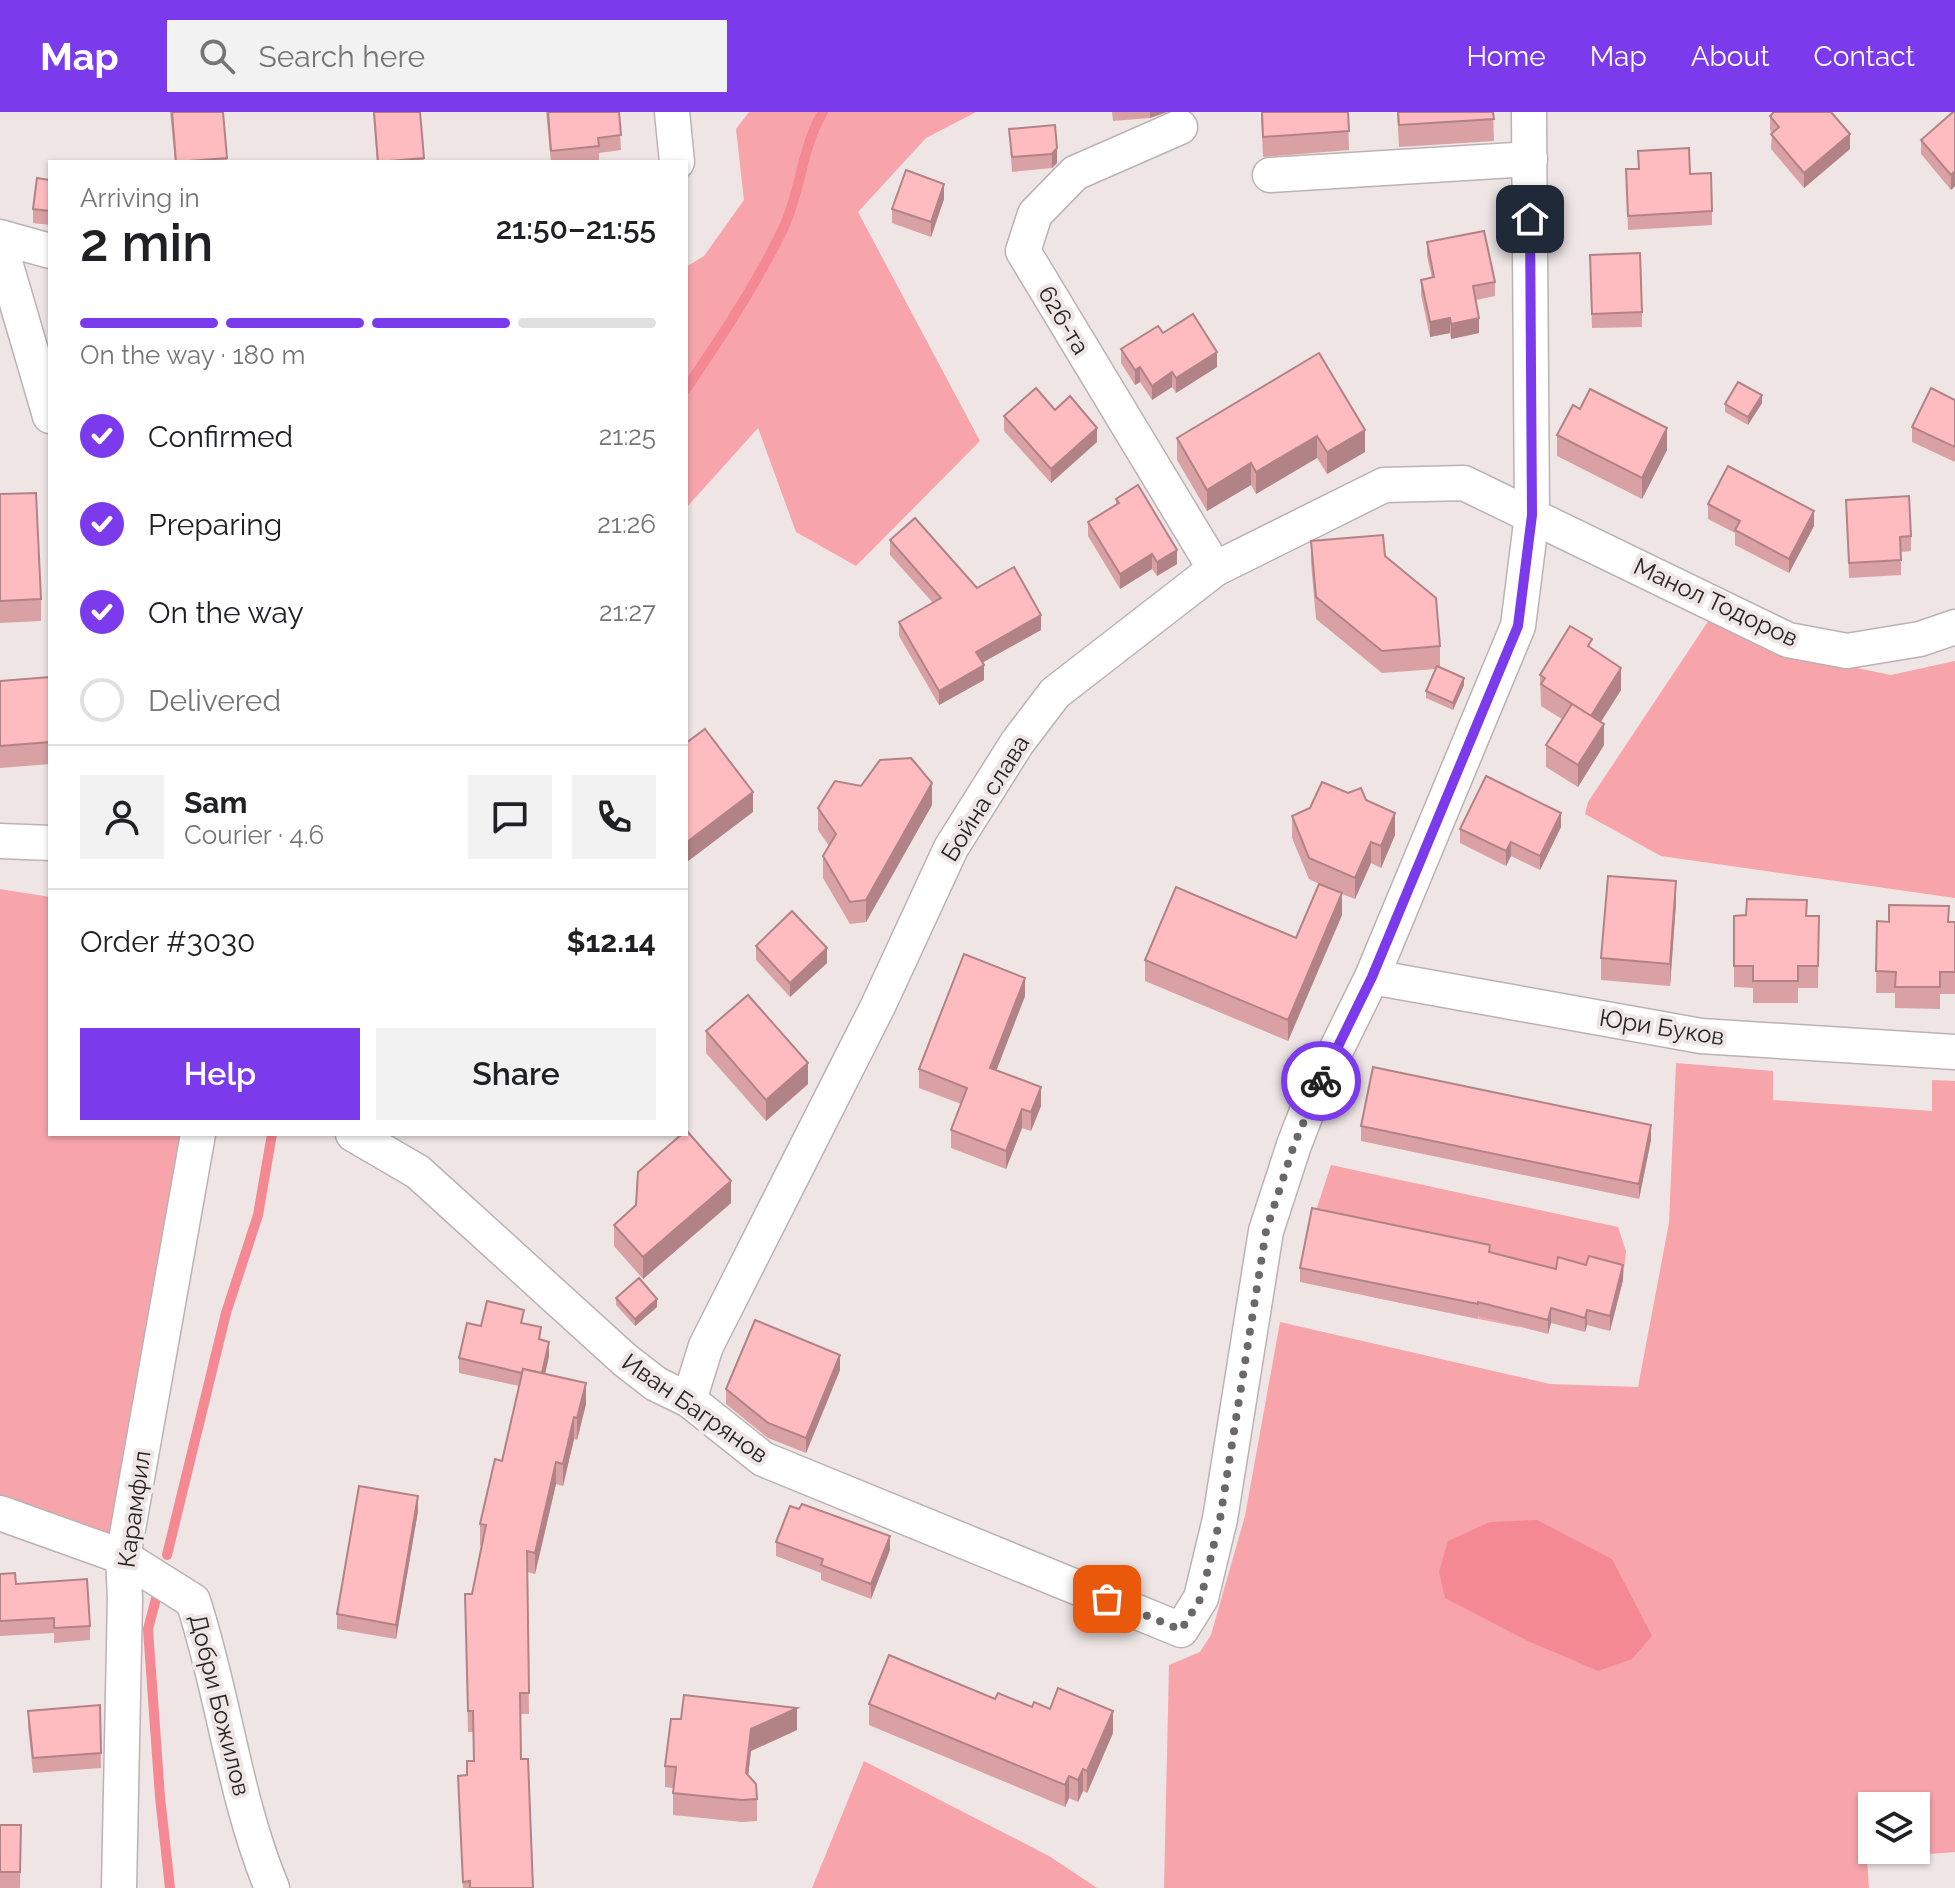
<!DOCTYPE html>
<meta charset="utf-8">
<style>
:root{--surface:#fff;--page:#f2f2f2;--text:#202124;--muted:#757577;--line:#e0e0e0;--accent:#7c3aed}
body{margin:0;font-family:Raleway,sans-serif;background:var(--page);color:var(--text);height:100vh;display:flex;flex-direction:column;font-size:30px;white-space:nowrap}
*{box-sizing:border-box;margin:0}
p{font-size:26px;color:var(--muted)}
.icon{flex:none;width:44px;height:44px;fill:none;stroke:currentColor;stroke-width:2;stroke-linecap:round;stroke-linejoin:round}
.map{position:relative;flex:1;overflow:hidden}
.panel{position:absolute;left:48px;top:48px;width:640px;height:976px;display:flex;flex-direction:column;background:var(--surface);border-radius:0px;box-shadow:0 2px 6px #0004}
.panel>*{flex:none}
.buttons{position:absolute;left:1858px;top:1680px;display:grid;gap:16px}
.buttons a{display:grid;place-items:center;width:72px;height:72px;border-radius:0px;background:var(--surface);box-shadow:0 2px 6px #0004;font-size:40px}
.pin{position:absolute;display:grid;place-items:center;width:68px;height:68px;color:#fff;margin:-34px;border-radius:16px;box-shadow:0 4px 12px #0006}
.courier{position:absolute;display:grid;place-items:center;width:80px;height:80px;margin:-40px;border:6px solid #7c3aed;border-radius:50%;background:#fff;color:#222;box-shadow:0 2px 10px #0007}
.summary em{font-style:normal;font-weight:600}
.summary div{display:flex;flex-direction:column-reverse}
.summary{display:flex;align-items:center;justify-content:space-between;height:136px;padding:0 32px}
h1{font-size:52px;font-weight:600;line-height:60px}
.bar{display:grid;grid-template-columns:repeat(4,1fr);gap:12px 8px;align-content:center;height:96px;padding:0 32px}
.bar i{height:10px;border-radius:6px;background:var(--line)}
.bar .active{background:var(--accent)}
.bar p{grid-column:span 4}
.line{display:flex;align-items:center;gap:20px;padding:0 32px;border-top:2px solid var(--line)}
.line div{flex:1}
.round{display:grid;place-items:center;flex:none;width:84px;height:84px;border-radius:0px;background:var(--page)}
ol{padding:0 32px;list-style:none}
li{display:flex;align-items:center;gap:24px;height:88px}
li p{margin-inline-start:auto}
li .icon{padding:8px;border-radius:50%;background:var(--accent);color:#fff;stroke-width:4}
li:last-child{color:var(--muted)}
li i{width:44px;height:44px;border:4px solid var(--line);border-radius:50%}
.cta{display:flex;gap:16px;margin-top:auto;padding:16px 32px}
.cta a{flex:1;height:92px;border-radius:0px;background:var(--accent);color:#fff;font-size:32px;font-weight:600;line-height:92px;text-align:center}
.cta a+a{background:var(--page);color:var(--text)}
header{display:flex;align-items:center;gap:48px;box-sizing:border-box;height:112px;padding:0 40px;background:var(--accent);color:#fff}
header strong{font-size:38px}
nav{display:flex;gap:44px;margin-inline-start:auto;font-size:28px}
.search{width:560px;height:72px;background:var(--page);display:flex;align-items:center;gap:20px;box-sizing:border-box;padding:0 28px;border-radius:0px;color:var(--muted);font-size:30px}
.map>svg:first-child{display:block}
</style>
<header>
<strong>Map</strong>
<div class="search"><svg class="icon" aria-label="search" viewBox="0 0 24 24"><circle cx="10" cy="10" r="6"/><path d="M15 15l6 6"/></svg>Search here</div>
<nav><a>Home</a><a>Map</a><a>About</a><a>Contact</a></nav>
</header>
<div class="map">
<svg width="1955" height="1776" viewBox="0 0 1955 1776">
<rect width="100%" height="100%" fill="#efe5e5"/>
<g fill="#f7a4ab" fill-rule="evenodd">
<polygon points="749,0 976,0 926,26 858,100 980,329 856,454 796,420 758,316 686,396 686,155 704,144 744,88 736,17"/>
<polygon points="1713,502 1803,545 1891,563 1955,549 1955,786 1661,744 1585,702 1588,690"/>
<polygon points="0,777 50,785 50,1022 198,1022 123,1445 0,1401"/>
<path d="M1676,951L1773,959V988L1932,999V968L1955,969V1740L1867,1747L1869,1776H1164L1169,1553L1200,1540L1211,1523L1245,1404L1280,1210L1550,1272L1638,1275L1669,1111ZM1872,1694H1916V1738H1872Z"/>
<polygon points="1331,1053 1618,1115 1626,1139 1623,1168 1532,1166 1519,1215 1478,1207 1490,1148 1423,1134 1411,1193 1367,1184 1312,1111"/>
<polygon points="864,1649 1049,1744 1097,1776 812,1776"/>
</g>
<polygon fill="#f48994" points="1537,1408 1612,1447 1652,1524 1632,1547 1598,1559 1528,1529 1445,1486 1439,1460 1448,1429 1490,1410"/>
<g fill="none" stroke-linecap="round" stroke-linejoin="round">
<g stroke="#f48994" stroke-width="10">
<path d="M686,277C721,225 756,173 783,117C801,80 801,36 823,0"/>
<polyline points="167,1443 226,1201 258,1103 272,1022"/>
<polyline points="157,1483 148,1517 160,1685 170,1776"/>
</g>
<g stroke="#bcb2b3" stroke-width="37">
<g id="minor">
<polyline points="672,0 677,50"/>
<polyline points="1180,15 1075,61 1035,102 1023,139 1215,457"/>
<polyline points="1270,63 1530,47"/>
<polyline points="0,125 50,139"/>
<polyline points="0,133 50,304"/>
<polyline points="0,729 50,731"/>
<polyline points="1372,865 1701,924 1955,940"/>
<polyline points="353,1022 418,1060 625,1248 656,1272 689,1288 763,1347 1181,1518 1201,1486 1220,1407 1266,1119 1294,1033 1311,989 1372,865 1518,514 1532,403 1529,0"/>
<polyline points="689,1288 706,1234 878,894 951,736 1017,631 1055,581 1215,457 1384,373 1464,371 1788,528 1847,539 1920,527 1955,515"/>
<path d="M0,1401L123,1445L193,1489C224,1583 234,1685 272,1776"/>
<polyline points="119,1776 125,1486 123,1445 198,1022"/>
</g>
</g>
<use href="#minor" stroke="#fff" stroke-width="34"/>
</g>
<g fill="#daa1a5">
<polygon points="170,0 223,0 227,50 175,50"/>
<polygon points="373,0 420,0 424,50 377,50"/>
<polygon points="546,0 619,0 621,38 599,41 599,49 551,50"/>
<polygon points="1112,0 1167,0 1150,6 1113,9"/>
<polygon points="1261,0 1348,0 1349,38 1263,45"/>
<polygon points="1397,0 1493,0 1494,29 1399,35"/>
<polygon points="1955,0 1955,74 1951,78 1921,42 1921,28"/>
<polygon points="1770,4 1850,37 1804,76 1771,37 1772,21 1770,18"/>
<polygon points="1009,17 1057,36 1057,51 1052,56 1012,60"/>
<polygon points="1638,39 1690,62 1712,99 1712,113 1628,118 1626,57 1638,57"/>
<polygon points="50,68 50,113 33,111 33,97"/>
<polygon points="944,87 931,125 892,111 892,97"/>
<polygon points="1427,130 1495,170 1495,184 1476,188 1479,221 1451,227 1450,221 1430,225 1421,183 1421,168 1432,166 1427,144"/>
<polygon points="1590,158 1642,200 1642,215 1592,216"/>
<polygon points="1163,221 1217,255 1176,281 1172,275 1152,288 1140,270 1135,273 1121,251 1121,237"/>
<polygon points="1319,241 1365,340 1327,362 1317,346 1256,382 1251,373 1207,399 1177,348 1177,326"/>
<polygon points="1955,288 1955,350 1912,330 1912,315"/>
<polygon points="1762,291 1748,313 1725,300 1725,292"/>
<polygon points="1580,297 1667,338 1642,387 1557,344 1557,323"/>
<polygon points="1055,298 1097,330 1051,371 1004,319 1004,304"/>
<polygon points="0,382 41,487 41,509 0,511"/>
<polygon points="1116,387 1177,452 1157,464 1152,457 1120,477 1088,424 1088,410 1116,392"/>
<polygon points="1846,388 1911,424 1911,439 1901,440 1901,463 1849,466"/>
<polygon points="1708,392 1814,414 1789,461 1735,433 1735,421 1708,407"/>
<polygon points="890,428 977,476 1041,518 982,551 984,568 939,593 899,524 899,510 933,491 890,443"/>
<polygon points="1311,429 1385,444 1440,534 1440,555 1464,573 1453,598 1426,586 1426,579 1436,557 1382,561 1316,507 1311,451"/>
<polygon points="1592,537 1621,578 1601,610 1604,633 1578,675 1546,655 1546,633 1562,607 1541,594 1540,563"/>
<polygon points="50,565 50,652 0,656 0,569"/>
<polygon points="1366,688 1395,723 1381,756 1371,751 1355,787 1342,782 1342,803 1288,929 1145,869 1145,848 1296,826 1319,772 1309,767 1292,726 1292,704"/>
<polygon points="932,693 866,810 850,812 823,766 823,744 829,734 818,718 818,696"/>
<polygon points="1561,715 1540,758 1511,744 1506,754 1460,731 1460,717"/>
<polygon points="1676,791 1670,874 1601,868 1601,846"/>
<polygon points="1734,804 1819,804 1818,876 1798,876 1798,891 1753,891 1753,876 1734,875"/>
<polygon points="1877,809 1955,810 1955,882 1940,882 1940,897 1895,896 1895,881 1876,881"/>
<polygon points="756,834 827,851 790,885 756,848"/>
<polygon points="1025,884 996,959 1041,994 1031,1019 1022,1016 1006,1057 951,1036 951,1018 961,992 919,976 919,957"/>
<polygon points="706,919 808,972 766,1009 706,941"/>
<polygon points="1361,1014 1651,1028 1639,1087 1361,1029"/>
<polygon points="731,1091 643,1167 614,1134 614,1113 636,1093"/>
<polygon points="1490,1141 1556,1157 1623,1168 1610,1219 1587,1213 1585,1220 1551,1211 1548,1222 1478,1204 1478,1207 1300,1170 1300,1156"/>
<polygon points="616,1186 657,1195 635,1214 616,1193"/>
<polygon points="524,1211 541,1228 549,1244 545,1262 586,1292 577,1328 574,1327 563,1374 556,1372 535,1462 527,1460 529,1602 521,1602 521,1647 533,1776 463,1776 458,1664 467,1663 474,1649 473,1620 468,1620 465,1482 472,1482 481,1434 480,1433 480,1412 502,1349 519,1274 459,1261 459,1246 481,1214"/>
<polygon points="840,1258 806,1341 768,1326 726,1292 726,1277"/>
<polygon points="418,1399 396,1527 337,1517 337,1502"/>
<polygon points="776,1430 890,1438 871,1487 821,1468 821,1461 776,1444"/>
<polygon points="0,1462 90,1514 90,1528 54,1531 54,1521 0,1524"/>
<polygon points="995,1587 1032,1595 1113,1621 1087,1681 1083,1679 1078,1690 1069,1686 1065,1695 869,1613 869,1592"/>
<polygon points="100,1593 101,1656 33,1661 28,1614 28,1599"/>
<polygon points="797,1618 751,1639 748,1663 757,1687 757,1709 742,1710 673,1703 673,1676 665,1675 665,1654"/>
<polygon points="0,1713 21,1713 20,1776 0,1776"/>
</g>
<g fill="#b28386">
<polygon points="1150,0 1167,0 1150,6"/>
<polygon points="1850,22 1850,37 1804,76 1804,61"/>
<polygon points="1057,36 1057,51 1052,56 1052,42"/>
<polygon points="1955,59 1955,74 1951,78 1951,63"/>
<polygon points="944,72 944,87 931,125 931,110"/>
<polygon points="1450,206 1450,221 1430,225 1430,210"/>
<polygon points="1479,206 1479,221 1451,227 1451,212"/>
<polygon points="1217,240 1217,255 1176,281 1176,266"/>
<polygon points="1140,255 1140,270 1135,273 1135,258"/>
<polygon points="1172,260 1172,275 1152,288 1152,274"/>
<polygon points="1762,283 1762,291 1748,313 1748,305"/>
<polygon points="1097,316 1097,330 1051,371 1051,357"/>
<polygon points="1667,316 1667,338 1642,387 1642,366"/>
<polygon points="1365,318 1365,340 1327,362 1327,340"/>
<polygon points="1317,324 1317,346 1256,382 1256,360"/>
<polygon points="1251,351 1251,373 1207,399 1207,378"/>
<polygon points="1814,399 1814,414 1789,461 1789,447"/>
<polygon points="1177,438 1177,452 1157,464 1157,450"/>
<polygon points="1152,442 1152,457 1120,477 1120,462"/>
<polygon points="1041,503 1041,518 976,554 976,540"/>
<polygon points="984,553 984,568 939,593 939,579"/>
<polygon points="1621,556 1621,578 1591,625 1591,604"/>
<polygon points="1464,566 1464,573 1453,598 1453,591"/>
<polygon points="1604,612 1604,633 1578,675 1578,653"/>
<polygon points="932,671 932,693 866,810 866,788"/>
<polygon points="753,680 753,700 687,750 687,730"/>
<polygon points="1395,701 1395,723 1381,756 1381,734"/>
<polygon points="1561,701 1561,715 1540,758 1540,744"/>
<polygon points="1371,730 1371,751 1355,787 1355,766"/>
<polygon points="1511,730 1511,744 1506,754 1506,739"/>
<polygon points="1676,769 1676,791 1670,874 1670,852"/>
<polygon points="1342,781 1342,803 1288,929 1288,908"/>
<polygon points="827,836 827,851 790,885 790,871"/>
<polygon points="1025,866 1025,884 990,975 990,956"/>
<polygon points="808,951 808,972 766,1009 766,988"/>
<polygon points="1041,975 1041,994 1031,1019 1031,1000"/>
<polygon points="1022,997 1022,1016 1006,1057 1006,1039"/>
<polygon points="1651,1013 1651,1028 1639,1087 1639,1072"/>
<polygon points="731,1069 731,1091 643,1167 643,1145"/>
<polygon points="1623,1153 1623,1168 1610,1219 1610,1204"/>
<polygon points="657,1187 657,1195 635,1214 635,1207"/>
<polygon points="1551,1196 1551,1211 1548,1222 1548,1208"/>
<polygon points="1587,1198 1587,1213 1585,1220 1585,1206"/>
<polygon points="549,1230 549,1244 541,1280 541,1265"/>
<polygon points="840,1243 840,1258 806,1341 806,1326"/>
<polygon points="586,1271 586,1292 577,1328 577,1306"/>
<polygon points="574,1305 574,1327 563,1374 563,1352"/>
<polygon points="556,1350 556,1372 535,1462 535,1441"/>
<polygon points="418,1384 418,1399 396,1527 396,1513"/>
<polygon points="890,1424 890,1438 871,1487 871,1472"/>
<polygon points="797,1596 797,1618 751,1639 746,1683 746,1661 751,1617"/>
<polygon points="1113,1599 1113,1621 1087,1681 1087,1659"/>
<polygon points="1083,1657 1083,1679 1078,1690 1078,1668"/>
<polygon points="1069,1664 1069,1686 1065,1695 1065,1673"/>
</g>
<g fill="#febbc0" stroke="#b28386" stroke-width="2">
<polygon points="172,0 223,0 227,46 176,50"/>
<polygon points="374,0 420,0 424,46 378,50"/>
<polygon points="548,0 619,0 621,23 598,26 599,34 551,39"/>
<polygon points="1262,0 1348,0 1349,19 1263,25"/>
<polygon points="1398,0 1493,0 1494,7 1399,13"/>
<polygon points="1774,0 1831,0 1850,22 1804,61 1771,22 1779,15 1770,4"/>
<polygon points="1953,0 1955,0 1955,59 1951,63 1921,28"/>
<polygon points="1055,13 1057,36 1052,42 1012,45 1009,17"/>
<polygon points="1689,36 1690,62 1711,61 1712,99 1628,104 1626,57 1639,57 1638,39"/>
<polygon points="906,58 944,72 931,110 892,97"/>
<polygon points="37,66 50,68 50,99 33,97"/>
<polygon points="1484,119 1495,170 1473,174 1479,206 1451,212 1450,206 1430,210 1421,168 1434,165 1427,130"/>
<polygon points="1640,141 1642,200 1592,202 1590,143"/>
<polygon points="1193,202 1217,240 1176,266 1172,260 1152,274 1140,255 1135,258 1121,237 1158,214 1163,221"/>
<polygon points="1319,241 1365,318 1327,340 1317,324 1256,360 1251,351 1207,378 1177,326"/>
<polygon points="1738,270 1762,283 1748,305 1725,292"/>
<polygon points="1036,276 1055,298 1070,284 1097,316 1051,357 1004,304"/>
<polygon points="1931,276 1955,288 1955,335 1912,315"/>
<polygon points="1590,277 1667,316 1642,366 1557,323 1573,293 1580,297"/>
<polygon points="1728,354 1814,399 1789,447 1735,418 1740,409 1708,392"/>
<polygon points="1138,373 1177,438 1157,450 1152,442 1120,462 1088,410 1119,391 1116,387"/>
<polygon points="36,381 41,487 0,489 0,382"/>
<polygon points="1909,384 1911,424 1900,425 1901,448 1849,451 1846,388"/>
<polygon points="915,406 977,476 1014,455 1041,503 976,540 984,553 939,579 899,510 941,486 890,428"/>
<polygon points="1383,423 1385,444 1436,486 1440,534 1382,539 1316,485 1311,429"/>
<polygon points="1570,514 1592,527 1588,534 1621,556 1591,604 1541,572 1545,566 1540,563"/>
<polygon points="1437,554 1464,566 1453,591 1426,579"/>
<polygon points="50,565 50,630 0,634 0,569"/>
<polygon points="1572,592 1604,612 1578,653 1546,633"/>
<polygon points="705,617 753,680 687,730 686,690 687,688 686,686 686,631"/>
<polygon points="911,646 932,671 866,788 850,790 823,744 836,722 818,696 835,669 861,674 880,648"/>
<polygon points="1486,664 1561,701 1540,744 1511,730 1506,739 1460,717"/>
<polygon points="1322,670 1348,681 1361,676 1366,688 1395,701 1381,734 1371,730 1355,766 1309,746 1292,704 1310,696"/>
<polygon points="1608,764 1676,769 1670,852 1601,846"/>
<polygon points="1319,772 1342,781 1288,908 1145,848 1176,775 1296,826"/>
<polygon points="1747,787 1807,788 1806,804 1819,804 1818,854 1798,854 1798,869 1753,869 1753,854 1734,854 1734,804 1746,803"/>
<polygon points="1889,793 1949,794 1948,810 1955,810 1955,860 1940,860 1940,875 1895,875 1896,860 1876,859 1877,809 1889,810"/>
<polygon points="792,799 827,836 790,871 756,834"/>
<polygon points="964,842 1025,866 990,956 1041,975 1031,1000 1022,997 1006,1039 951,1018 967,976 919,957"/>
<polygon points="748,883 808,951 766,988 706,919"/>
<polygon points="1373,955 1651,1013 1639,1072 1361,1014"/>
<polygon points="686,1018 731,1069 643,1145 614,1113 636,1093 638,1060 682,1022 686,1022"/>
<polygon points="1312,1096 1490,1133 1489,1140 1556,1157 1558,1145 1586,1153 1589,1144 1623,1153 1610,1204 1587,1198 1585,1206 1551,1196 1548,1208 1478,1190 1478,1192 1300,1156"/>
<polygon points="639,1166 657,1187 635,1207 616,1186"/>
<polygon points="487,1189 524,1198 521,1211 541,1215 539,1227 549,1230 542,1261 523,1257 522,1261 459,1246 467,1211 481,1214"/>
<polygon points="755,1208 840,1243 806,1326 768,1311 726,1277"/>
<polygon points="523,1257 586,1271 577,1306 574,1305 563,1352 556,1350 535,1441 527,1439 529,1581 520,1581 521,1647 528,1647 533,1776 470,1776 470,1769 463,1770 458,1664 467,1663 467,1649 474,1649 473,1599 468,1599 465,1482 472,1482 486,1413 480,1412 495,1347 502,1349"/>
<polygon points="359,1374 418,1384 396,1513 337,1502"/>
<polygon points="802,1392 890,1424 871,1472 821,1453 823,1447 776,1430 790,1394 799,1397"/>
<polygon points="15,1461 16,1472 87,1467 90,1514 54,1516 54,1506 0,1509 0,1462"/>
<polygon points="889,1543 995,1587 998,1581 1032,1595 1034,1590 1050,1597 1058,1576 1113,1599 1087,1659 1083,1657 1078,1668 1069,1664 1065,1673 869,1592"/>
<polygon points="684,1583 797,1596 751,1617 746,1661 756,1672 757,1687 742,1688 673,1681 676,1655 665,1654 671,1607 681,1607"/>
<polygon points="100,1593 101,1641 33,1646 28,1599"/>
<polygon points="0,1713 21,1713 20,1760 0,1760"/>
</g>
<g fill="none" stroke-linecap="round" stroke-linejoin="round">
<polyline stroke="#6d6868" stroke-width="8" stroke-dasharray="0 14.4" points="1107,1487 1181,1518 1201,1486 1220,1407 1266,1119 1294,1033 1321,969"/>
<polyline stroke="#7c3aed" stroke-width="10" points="1321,969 1372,865 1518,514 1532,403 1530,107"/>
</g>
<g text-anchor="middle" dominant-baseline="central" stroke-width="8" stroke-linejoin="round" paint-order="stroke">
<g font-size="24" fill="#272424" stroke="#efe5e5">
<text transform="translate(1064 208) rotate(59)">626-та</text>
<text transform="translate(1716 490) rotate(25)">Манол Тодоров</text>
<text transform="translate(985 686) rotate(-58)">Бойна слава</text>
<text transform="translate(1662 915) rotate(9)">Юри Буков</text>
<text transform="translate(695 1296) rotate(35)">Иван Багрянов</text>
<text transform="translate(134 1397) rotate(-82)">Карамфил</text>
<text transform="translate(220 1593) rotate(76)">Добри Божилов</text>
</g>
</g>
</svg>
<div class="buttons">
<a><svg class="icon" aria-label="layers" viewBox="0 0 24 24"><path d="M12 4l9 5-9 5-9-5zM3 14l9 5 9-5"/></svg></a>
</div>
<div class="pin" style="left:1107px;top:1487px;background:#ea580c"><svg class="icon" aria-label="bag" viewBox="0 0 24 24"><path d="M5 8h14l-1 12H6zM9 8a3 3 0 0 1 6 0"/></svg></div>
<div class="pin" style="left:1530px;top:107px;background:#1f2937"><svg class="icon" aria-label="home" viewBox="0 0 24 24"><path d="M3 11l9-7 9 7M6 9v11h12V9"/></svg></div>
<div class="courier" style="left:1321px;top:969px"><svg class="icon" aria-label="bike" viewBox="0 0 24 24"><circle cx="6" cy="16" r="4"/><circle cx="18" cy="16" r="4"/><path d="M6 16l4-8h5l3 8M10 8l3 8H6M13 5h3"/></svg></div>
<section class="panel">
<div class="summary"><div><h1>2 min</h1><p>Arriving in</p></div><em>21:50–21:55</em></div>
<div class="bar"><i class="active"></i><i class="active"></i><i class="active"></i><i></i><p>On the way · 180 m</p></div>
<ol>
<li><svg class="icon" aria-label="check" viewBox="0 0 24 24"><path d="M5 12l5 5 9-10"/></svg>Confirmed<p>21:25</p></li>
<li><svg class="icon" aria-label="check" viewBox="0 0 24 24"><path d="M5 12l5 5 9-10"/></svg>Preparing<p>21:26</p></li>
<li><svg class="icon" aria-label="check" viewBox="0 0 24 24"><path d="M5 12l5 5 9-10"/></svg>On the way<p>21:27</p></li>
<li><i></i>Delivered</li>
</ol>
<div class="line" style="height:144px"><a class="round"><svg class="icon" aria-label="person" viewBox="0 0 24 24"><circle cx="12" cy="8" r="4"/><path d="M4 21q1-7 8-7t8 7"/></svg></a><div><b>Sam</b><p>Courier · 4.6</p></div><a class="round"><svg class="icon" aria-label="chat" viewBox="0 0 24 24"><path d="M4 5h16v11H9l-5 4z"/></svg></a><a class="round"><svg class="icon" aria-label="phone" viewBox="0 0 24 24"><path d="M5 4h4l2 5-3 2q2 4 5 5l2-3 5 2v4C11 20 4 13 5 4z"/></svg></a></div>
<div class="line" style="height:104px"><div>Order #3030</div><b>$12.14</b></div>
<div class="cta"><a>Help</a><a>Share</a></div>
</section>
</div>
